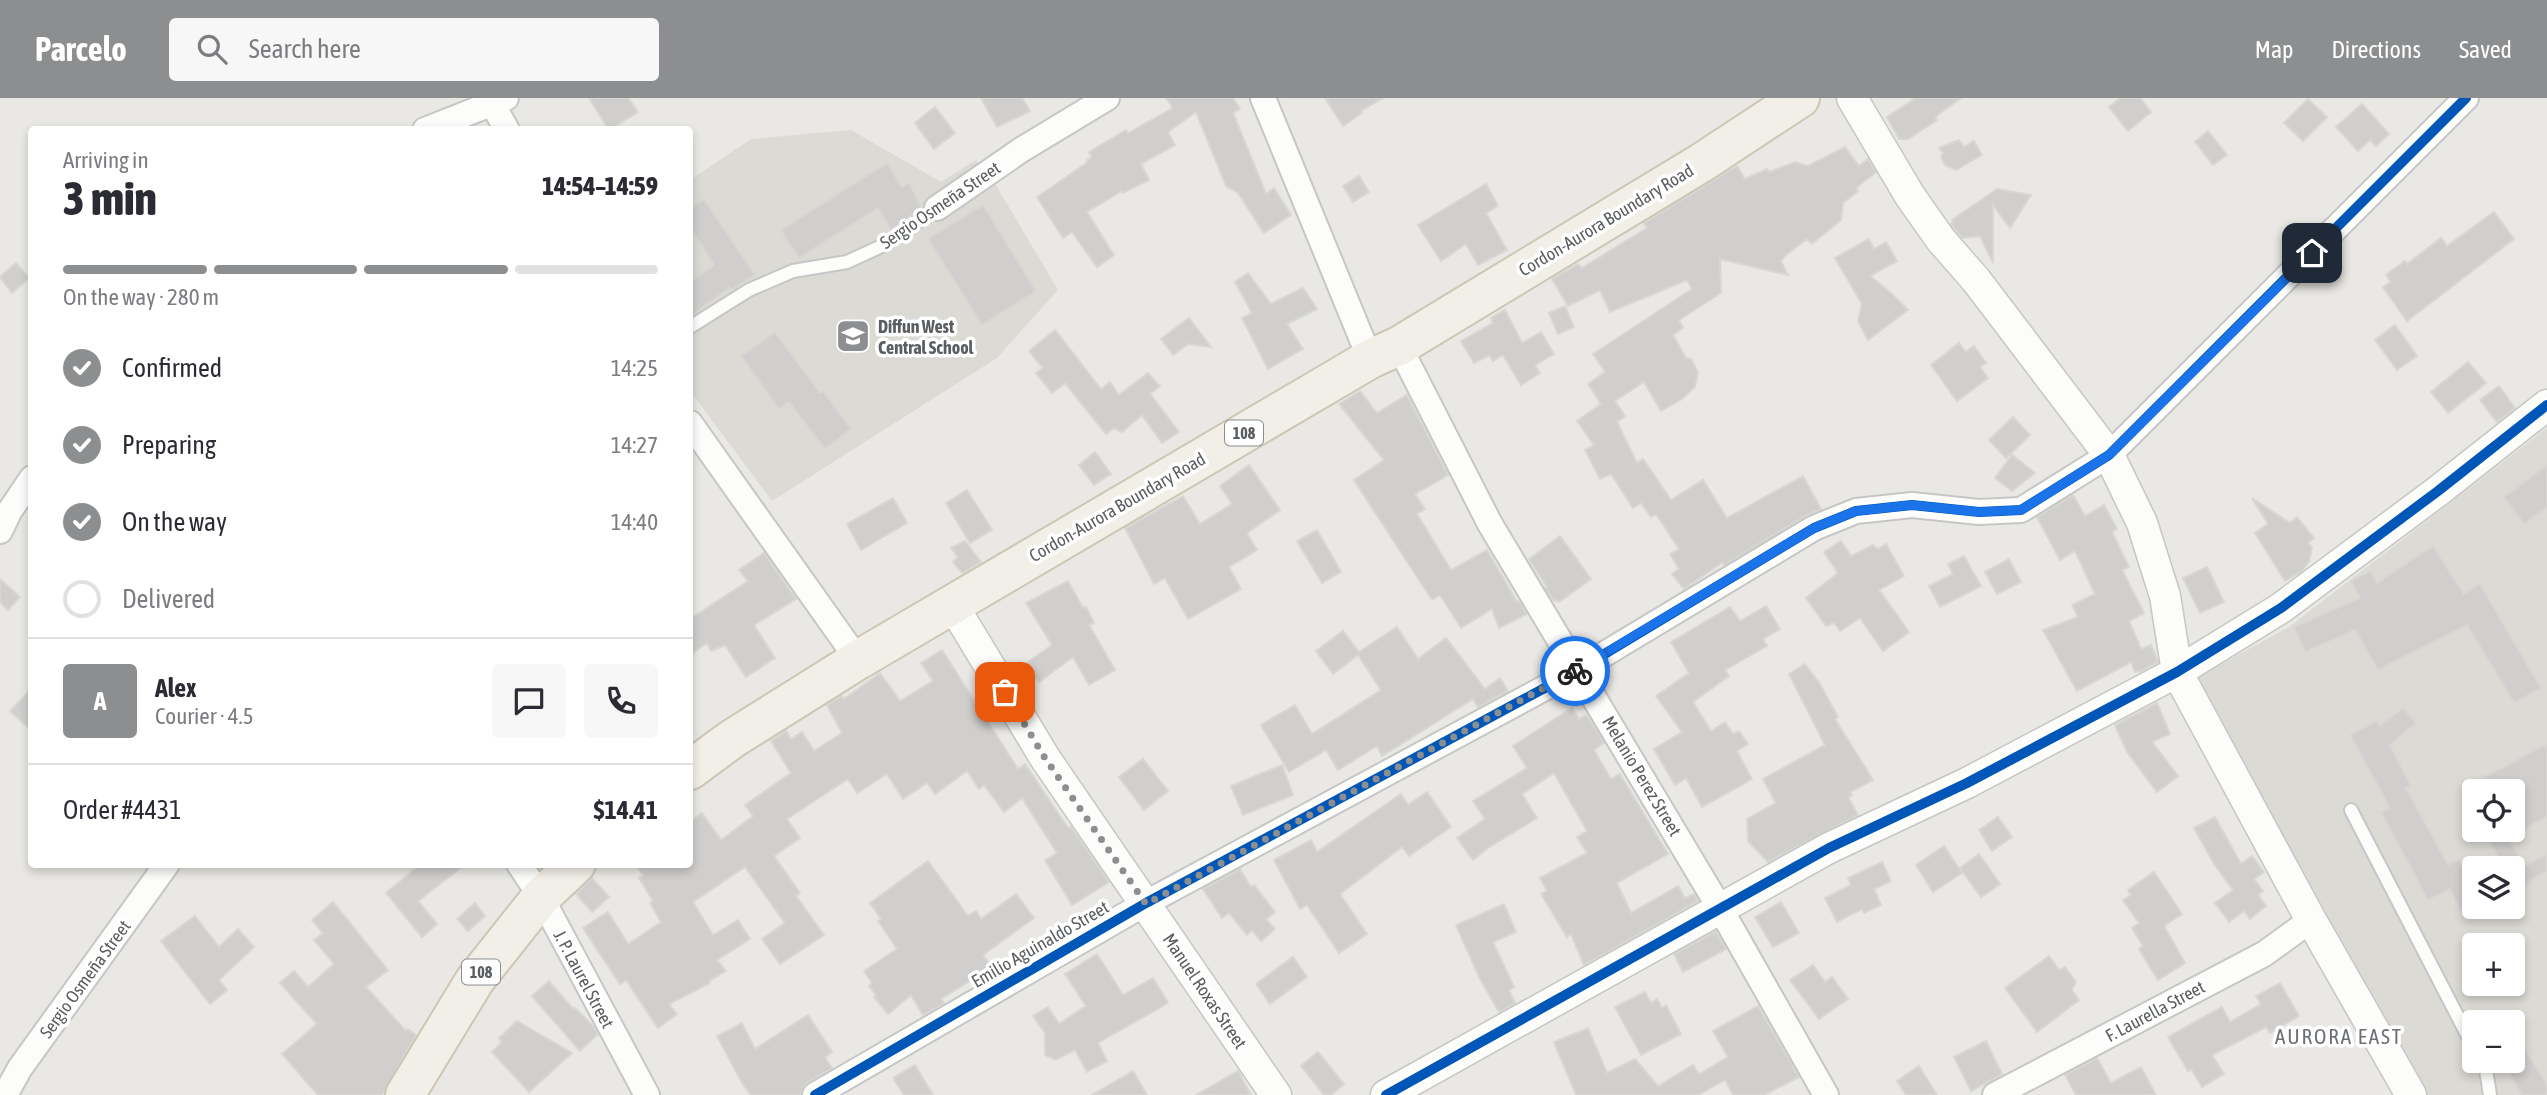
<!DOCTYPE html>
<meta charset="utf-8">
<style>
:root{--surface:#fff;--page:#f7f7f7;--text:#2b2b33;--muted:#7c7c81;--line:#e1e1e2;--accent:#8c8e8f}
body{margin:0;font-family:"Asap Condensed",sans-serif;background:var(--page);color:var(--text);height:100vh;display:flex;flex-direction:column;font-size:26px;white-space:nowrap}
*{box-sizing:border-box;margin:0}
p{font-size:23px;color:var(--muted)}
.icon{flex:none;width:38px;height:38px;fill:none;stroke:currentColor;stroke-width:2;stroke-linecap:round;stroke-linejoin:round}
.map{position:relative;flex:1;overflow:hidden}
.sheet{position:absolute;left:28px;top:28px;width:665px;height:742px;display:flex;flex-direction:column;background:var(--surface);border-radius:7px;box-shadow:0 4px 10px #0003}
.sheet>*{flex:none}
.buttons{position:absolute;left:2462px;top:681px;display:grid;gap:14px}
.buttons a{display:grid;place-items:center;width:63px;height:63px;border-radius:7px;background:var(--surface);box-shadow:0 4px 10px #0003;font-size:35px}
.pin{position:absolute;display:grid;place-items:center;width:60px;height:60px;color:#fff;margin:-30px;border-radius:14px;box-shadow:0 4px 10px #0006}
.courier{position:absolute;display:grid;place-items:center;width:70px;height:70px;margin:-35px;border:5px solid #1a73e8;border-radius:50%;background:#fff;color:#222;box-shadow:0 2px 9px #0007}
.summary em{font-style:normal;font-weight:800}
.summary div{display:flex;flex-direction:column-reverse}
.summary{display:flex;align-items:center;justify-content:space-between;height:119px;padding:0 35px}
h1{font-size:46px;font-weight:800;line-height:52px}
.bar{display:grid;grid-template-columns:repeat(4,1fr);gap:10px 7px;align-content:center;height:84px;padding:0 35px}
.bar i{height:9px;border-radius:5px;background:var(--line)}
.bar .active{background:var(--accent)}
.bar p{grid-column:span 4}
.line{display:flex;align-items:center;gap:18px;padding:0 35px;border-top:2px solid var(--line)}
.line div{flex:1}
.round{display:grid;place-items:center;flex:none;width:74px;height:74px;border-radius:7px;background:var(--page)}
ol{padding:0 35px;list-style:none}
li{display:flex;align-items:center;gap:21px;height:77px}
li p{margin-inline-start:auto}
li .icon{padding:7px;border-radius:50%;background:var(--accent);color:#fff;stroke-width:4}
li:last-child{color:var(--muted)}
li i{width:38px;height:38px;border:4px solid var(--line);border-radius:50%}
header{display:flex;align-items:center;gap:42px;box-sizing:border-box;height:98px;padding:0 35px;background:var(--accent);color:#fff}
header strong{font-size:33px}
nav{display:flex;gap:38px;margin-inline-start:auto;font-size:24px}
.search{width:490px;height:63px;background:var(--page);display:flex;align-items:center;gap:18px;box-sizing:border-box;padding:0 24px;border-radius:7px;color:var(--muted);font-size:26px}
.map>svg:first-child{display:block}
</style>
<header>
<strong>Parcelo</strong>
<div class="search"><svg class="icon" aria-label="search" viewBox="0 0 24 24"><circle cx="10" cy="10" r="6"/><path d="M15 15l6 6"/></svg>Search here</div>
<nav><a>Map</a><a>Directions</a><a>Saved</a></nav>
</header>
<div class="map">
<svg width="2547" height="997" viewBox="0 0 2547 997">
<rect width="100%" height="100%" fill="#e9e8e4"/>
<g fill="#dcdad4" fill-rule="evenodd">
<polygon points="851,32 941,84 976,62 997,89 1058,192 997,260 772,403 690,293 690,216 709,205 690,177 690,82 751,41"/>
<path d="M2547,330V997H2421L2188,584L2289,529ZM2474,693H2513V732H2474ZM2474,770H2513V808H2474ZM2474,847H2513V886H2474ZM2474,924H2513V962H2474Z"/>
</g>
<g fill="#d0cfcd" stroke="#d8d7d4" stroke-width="2">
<polygon points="589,0 628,0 638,14 609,32"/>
<polygon points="981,0 1022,0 1030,13 997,29"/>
<polygon points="1166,0 1233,0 1240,11 1233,15 1266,96 1274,90 1291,117 1264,135 1238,95 1226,88 1196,14 1168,34 1175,47 1141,66 1149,82 1123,95 1122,93 1087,114 1114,157 1097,169 1072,134 1063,140 1037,99 1088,64 1087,62 1092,59 1089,54 1126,32 1128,35 1173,10"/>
<polygon points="1325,0 1383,0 1361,13 1362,15 1343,28"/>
<polygon points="1916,0 1961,0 1935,19 1937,22 1908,41 1899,41 1887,19"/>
<polygon points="2120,0 2140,0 2151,14 2128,33 2109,9"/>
<polygon points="2308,1 2327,19 2303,43 2284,25"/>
<polygon points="2362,6 2389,36 2376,48 2370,42 2358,53 2336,29"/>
<polygon points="935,9 955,35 934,51 915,25"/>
<polygon points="2208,33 2227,57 2213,67 2195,44"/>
<polygon points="1959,42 1964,49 1974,43 1982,57 1956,72 1945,67 1941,59 1943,55 1939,50"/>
<polygon points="1845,49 1859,68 1868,61 1876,74 1856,90 1858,93 1843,105 1841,122 1812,146 1807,141 1786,157 1781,163 1788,177 1720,161 1721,195 1679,222 1683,230 1673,237 1686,260 1691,261 1698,274 1695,289 1682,301 1661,313 1644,284 1615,303 1625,318 1617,324 1637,365 1643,361 1671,402 1703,382 1727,420 1803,378 1821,411 1807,417 1724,467 1723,464 1684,491 1672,476 1679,471 1670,456 1679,451 1656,416 1651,419 1641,405 1633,410 1611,376 1600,381 1585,352 1594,347 1577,323 1601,306 1588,286 1605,274 1593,256 1692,191 1687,182 1610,214 1600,192 1568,208 1552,181 1578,166 1582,170 1647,130 1644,125 1737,68 1745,81 1767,71 1769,74 1795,64 1808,68"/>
<polygon points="887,65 902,89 909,85 922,110 891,132 878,110 799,160 781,132"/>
<polygon points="1359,78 1369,94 1353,104 1343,88"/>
<polygon points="1486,86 1498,108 1486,115 1507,152 1478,167 1466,146 1441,163 1418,127"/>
<polygon points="1997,91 2031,97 2010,130 1993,107 1993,165 1980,138 1962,140 1951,126 1953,124 1952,122"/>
<polygon points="704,101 755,177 731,192 729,190 690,219 690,184 714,167 690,129 690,111"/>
<polygon points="983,107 1036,193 982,227 928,141"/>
<polygon points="2494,114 2514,141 2407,223 2383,189 2391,184 2386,177 2405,163 2407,166 2441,140 2447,148"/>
<polygon points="1869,141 1874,151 1886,144 1897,163 1870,178 1891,195 1908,212 1868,242 1858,223 1862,206 1835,160"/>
<polygon points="16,165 29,180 12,195 0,179"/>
<polygon points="1248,175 1271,206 1303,190 1317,211 1287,226 1303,251 1268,271 1242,220 1252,215 1235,184"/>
<polygon points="1565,208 1574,229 1558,236 1549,215"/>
<polygon points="1505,212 1522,245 1541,234 1554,256 1535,267 1540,275 1521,287 1503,257 1493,263 1490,257 1474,265 1461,243 1493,225 1491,220"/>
<polygon points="1189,220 1211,249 1188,246 1173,257 1161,241"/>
<polygon points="2395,227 2417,258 2397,272 2375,242"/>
<polygon points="1055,232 1101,291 1110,284 1119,297 1148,275 1160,288 1150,296 1179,334 1162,345 1142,317 1122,334 1114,330 1106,336 1065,285 1052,295 1036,275 1043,270 1029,253"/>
<polygon points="775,234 820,295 823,293 851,331 825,351 789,304 779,311 741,258"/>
<polygon points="1959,245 1966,254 1974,248 1986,265 1980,269 1988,280 1957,303 1931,267"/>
<polygon points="2468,264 2486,285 2448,315 2431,294"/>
<polygon points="2499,288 2515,310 2497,324 2480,302"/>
<polygon points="1360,293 1377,315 1407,297 1448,377 1415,396 1425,411 1417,416 1451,472 1487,452 1517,504 1519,503 1527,516 1499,530 1492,511 1461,530 1440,497 1432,502 1354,382 1384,362 1339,306"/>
<polygon points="2013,319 2030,337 2006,360 1989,342"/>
<polygon points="1095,354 1111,376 1094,387 1079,367"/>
<polygon points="2012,357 2035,375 2012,393 1995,380"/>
<polygon points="1249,367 1280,412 1247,435 1257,452 1229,469 1241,491 1188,521 1165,480 1154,486 1125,430 1183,398 1200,426 1232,406 1220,388"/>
<polygon points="2547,367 2547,409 2524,426 2504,399"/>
<polygon points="967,392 992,432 970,445 946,405"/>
<polygon points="2073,397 2085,418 2104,407 2117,431 2112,434 2129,469 2122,472 2144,515 2129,523 2141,551 2151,547 2158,564 2141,573 2135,574 2131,564 2077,593 2043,532 2078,519 2072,507 2095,496 2075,453 2060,462 2037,419"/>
<polygon points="893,400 907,425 861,452 847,426"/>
<polygon points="2252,400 2290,425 2297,419 2314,440 2308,445 2312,450 2309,463 2302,473 2285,483 2255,435 2268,426"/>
<polygon points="1317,432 1341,474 1322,485 1297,443"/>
<polygon points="1560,438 1591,481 1559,504 1557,502 1554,503 1545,490 1547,489 1529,461"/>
<polygon points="965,443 981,464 962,475 953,464 958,459 951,450"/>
<polygon points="1841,443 1851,458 1873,447 1878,451 1886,446 1904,478 1879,492 1909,534 1883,553 1860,520 1840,533 1834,525 1826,528 1806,500 1838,475 1824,454"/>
<polygon points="2433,448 2464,496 2480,486 2541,590 2514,605 2467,527 2378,572 2355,532 2305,554 2294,529 2360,500 2351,483 2370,473 2377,485"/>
<polygon points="764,455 796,501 754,527 775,560 746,579 725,547 711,553 707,545 690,557 690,521 748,483 739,472"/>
<polygon points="1964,458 1981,488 1940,509 1929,488 1953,476 1948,466"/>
<polygon points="2009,461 2021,484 1997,496 1985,474"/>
<polygon points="2207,469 2224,504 2200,515 2183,480"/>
<polygon points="0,481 20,499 8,512 0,504"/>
<polygon points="1068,483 1083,510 1086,509 1094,525 1089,527 1115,572 1089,587 1073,559 1039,584 1025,566 1052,547 1026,505"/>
<polygon points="1766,508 1780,531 1763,541 1767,548 1725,572 1729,578 1693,604 1711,633 1725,624 1733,636 1739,633 1748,646 1737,653 1752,681 1702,709 1686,680 1675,687 1654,651 1682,634 1656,598 1689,575 1671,544 1730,509 1740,523"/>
<polygon points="1397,529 1418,561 1446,540 1485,591 1500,580 1508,593 1478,609 1473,601 1382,658 1377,648 1338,672 1326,652 1289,674 1261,627 1295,607 1312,636 1381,592 1358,557 1333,576 1316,553 1343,533 1359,554"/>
<polygon points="942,552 1018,671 1025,666 1068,730 1071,729 1109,784 1072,807 1045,762 1057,755 1022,700 1004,714 984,687 979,691 967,673 935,696 927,685 903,701 887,676 857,695 848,681 787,721 800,740 774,758 800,795 796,798 824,837 780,866 762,841 785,825 745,769 693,804 713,837 738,822 750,841 717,862 726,873 709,883 710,885 669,906 677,916 658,930 626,882 620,886 583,830 608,814 628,846 661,824 650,805 653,803 639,780 643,778 636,766 690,766 690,724 702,715 721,742 753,718 745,707 791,675 771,643 786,633 791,641 802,634 814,653 842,635 827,607 842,598 844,601 880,575 900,603 933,583 921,565"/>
<polygon points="1805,566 1820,586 1838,619 1835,621 1873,682 1850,694 1852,697 1848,699 1858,717 1768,764 1748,743 1747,721 1776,705 1763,681 1825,647 1789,576"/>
<polygon points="32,590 32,633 10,613"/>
<polygon points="2157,605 2170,636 2152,644 2178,678 2157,694 2127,654 2115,627"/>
<polygon points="1572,610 1579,621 1586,617 1589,620 1604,645 1594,652 1611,681 1620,676 1668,756 1617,785 1631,815 1678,788 1685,800 1694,796 1698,803 1584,867 1571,836 1567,839 1541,796 1547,793 1540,780 1587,755 1577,739 1587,733 1554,675 1522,696 1537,720 1488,750 1473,762 1457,740 1485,721 1473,703 1527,670 1513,648"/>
<polygon points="2403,610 2416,625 2390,647 2411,688 2406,690 2448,767 2459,761 2474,790 2474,809 2462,815 2450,791 2428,802 2381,714 2390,710 2350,637 2377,623 2380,628"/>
<polygon points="2547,646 2547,719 2513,737 2513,693 2457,693"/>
<polygon points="1143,661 1168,693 1144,712 1119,679"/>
<polygon points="1282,667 1293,697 1243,717 1231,688"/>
<polygon points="1427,694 1451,729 1409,758 1402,749 1340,796 1367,836 1339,855 1307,807 1300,811 1274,762 1311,742 1317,754 1401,696 1408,707"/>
<polygon points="1998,719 2012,739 1992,753 1979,732"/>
<polygon points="2215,719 2241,766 2252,758 2264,774 2254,781 2263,793 2258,797 2266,808 2250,821 2244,813 2229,824 2215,805 2233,792 2214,766 2194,730"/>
<polygon points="2483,732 2503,732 2525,768 2547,756 2547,773 2513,793 2513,770 2504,770"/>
<polygon points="1944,748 1962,775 1933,794 1916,767"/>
<polygon points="1979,756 2000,786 1981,799 1960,770"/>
<polygon points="928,763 968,818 976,813 981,821 1016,796 1034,820 983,857 992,869 941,901 944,905 923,917 911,897 888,916 874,899 876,897 869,888 872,885 864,873 897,851 878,823 881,821 870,805"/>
<polygon points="1882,764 1891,783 1874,791 1881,807 1864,815 1862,811 1837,824 1825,800 1851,787 1848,780"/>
<polygon points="421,766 466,766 418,803 437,826 422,839 386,795"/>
<polygon points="1240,771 1251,789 1254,787 1275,814 1266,821 1275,831 1261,843 1252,832 1247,837 1229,815 1222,820 1203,791"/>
<polygon points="2154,774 2182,816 2164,828 2185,865 2158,882 2139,851 2143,848 2132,830 2139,825 2123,802 2131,797 2128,792"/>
<polygon points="592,780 609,799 592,814 576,796"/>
<polygon points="333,804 388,872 366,889 406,933 408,931 416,937 382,997 318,997 282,956 317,926 280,885 294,873 308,889 334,866 314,842 323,835 312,822"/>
<polygon points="1781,804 1799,835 1773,849 1755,819"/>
<polygon points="475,805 485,818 468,833 457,821"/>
<polygon points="1504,806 1516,834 1493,844 1514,889 1509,892 1515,905 1499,914 1479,879 1456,827"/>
<polygon points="195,818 219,849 238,831 254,849 219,882 227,892 210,906 161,843"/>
<polygon points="1716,833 1726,851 1683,874 1674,856"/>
<polygon points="1097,856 1123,897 1153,880 1168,905 1098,945 1107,963 1087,974 1075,952 1055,962 1045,957 1045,935 1033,918 1048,909 1059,926 1086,908 1065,876"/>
<polygon points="2049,858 2059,872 2065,869 2076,884 2072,892 2079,902 2037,934 2005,890"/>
<polygon points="1293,859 1307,879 1270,906 1256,886"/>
<polygon points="1813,867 1825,884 1832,879 1848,901 1819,921 1790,882"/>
<polygon points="549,883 573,911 575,910 594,929 598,936 580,953 532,898"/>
<polygon points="2280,885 2299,918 2270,935 2266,929 2212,957 2224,976 2202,989 2191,971 2188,973 2168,939 2222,909 2230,924 2261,906 2256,898"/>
<polygon points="1645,894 1651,905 1657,901 1662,910 1666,907 1681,936 1641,957 1615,909"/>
<polygon points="1758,908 1799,979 1764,997 1733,997 1725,982 1698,997 1576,997 1554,944 1588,930 1607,975 1635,961 1658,988 1693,967 1699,976 1728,959 1713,933"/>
<polygon points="808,917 832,954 825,959 832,970 807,985 802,990 800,997 751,997 742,985 717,938 742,925 755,951"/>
<polygon points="517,923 572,955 529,994 492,954 502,944 499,940"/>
<polygon points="2513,932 2547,987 2547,997 2522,997 2501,962 2513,962"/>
<polygon points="1986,943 2002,976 1971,993 1954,959"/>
<polygon points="1318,954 1344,986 1331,997 1324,997 1301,968"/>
<polygon points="2097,960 2111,985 2141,969 2156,997 2076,997 2065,977"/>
<polygon points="915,967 933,997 904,997 893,980"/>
<polygon points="1919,968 1937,997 1906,997 1897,983"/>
<polygon points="1133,973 1147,997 1092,997"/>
<polygon points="1238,973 1251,997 1196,997"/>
</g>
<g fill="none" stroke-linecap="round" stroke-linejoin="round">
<g stroke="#c6c6c6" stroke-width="16">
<g id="service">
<polyline points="690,229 749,192 793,173 847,164 886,146 937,110"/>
<polyline points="2351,712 2474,950"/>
<polyline points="2481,962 2486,972 2490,997"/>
</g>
</g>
<g stroke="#c6c6c6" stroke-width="28">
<g id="minor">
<polyline points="1263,0 1370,261"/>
<polyline points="493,7 507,32"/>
<polyline points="425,32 506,0"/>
<polyline points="937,110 1021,52 1107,0"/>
<polyline points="1399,248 1490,426 1721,812 1826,997"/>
<polyline points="690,325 858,562"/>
<polyline points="0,433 9,414 32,380"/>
<polyline points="519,766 541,799 647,997"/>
<polyline points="5,997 20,970 167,766"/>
<polyline points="815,997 1146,805 1578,572 1814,430 1856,413 1912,407 1979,414 2021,412 2109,357 2466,0"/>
<polyline points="1995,997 2264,856 2311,822"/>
</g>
</g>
<g stroke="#c6c6c6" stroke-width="33">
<g id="tertiary">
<polyline points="1852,0 1910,98 1941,142 1976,182 2109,357 2142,425 2165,498 2177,574 2311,822 2411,997"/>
<polyline points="952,506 1045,660 1276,997"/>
<polyline points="1386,997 1829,750 1967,685 2177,574 2281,510 2438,393 2547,307"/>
</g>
</g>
<g stroke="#cec6b5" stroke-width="42">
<g id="primary">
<polyline points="690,672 732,641 858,562 1370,261 1399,248 1701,65 1800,0"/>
<polyline points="405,997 475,882 541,799 576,766"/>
</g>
</g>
<use href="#service" stroke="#fcfcfb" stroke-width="12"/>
<use href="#minor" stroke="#fcfcfb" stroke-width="24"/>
<use href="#tertiary" stroke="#fcfcfb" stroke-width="30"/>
<use href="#primary" stroke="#f1efe7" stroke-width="38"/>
<g stroke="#fff" stroke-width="15">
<g id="cycleway">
<polyline points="815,997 1146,805 1578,572 1814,430 1856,413 1912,407 1979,414 2021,412 2109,357 2466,0"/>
<polyline points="1386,997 1829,750 1967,685 2177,574 2281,510 2438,393 2547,307"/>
</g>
</g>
<use href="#cycleway" stroke="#0057b8" stroke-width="10"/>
</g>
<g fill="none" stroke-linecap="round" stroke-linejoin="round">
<polyline stroke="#8c8e8f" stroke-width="7" stroke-dasharray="0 12.6" points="1005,594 1045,660 1146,806 1575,573"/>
<polyline stroke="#1a73e8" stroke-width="9" points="1575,573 1814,430 1856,413 1912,407 1979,414 2021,412 2109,357 2312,155"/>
</g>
<defs>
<g id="school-square" transform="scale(1.75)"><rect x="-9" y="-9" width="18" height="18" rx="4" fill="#8c8e8f" stroke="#fff"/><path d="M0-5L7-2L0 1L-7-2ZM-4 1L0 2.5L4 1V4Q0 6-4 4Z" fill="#fff"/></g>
</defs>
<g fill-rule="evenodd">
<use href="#school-square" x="853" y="238"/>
</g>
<g text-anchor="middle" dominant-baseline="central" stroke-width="7" stroke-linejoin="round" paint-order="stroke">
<g fill="#fff" stroke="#8c8e90" stroke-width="2">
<rect x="1225" y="322.5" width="38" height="25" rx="5"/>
<rect x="462" y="861.5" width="38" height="25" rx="5"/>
</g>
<g font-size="16" font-weight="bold" fill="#5a5e61">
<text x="1244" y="335">108</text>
<text x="481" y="874">108</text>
</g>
<g font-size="18" fill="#5a5e61" stroke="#fff">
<text transform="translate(940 107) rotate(-34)">Sergio Osmeña Street</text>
<text transform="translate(1606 122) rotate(-31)">Cordon-Aurora Boundary Road</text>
<text transform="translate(1117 409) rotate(-30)">Cordon-Aurora Boundary Road</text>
<text transform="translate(1642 678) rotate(59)">Melanio Perez Street</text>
<text transform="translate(1040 846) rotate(-30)">Emilio Aguinaldo Street</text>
<text transform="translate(85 881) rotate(-54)">Sergio Osmeña Street</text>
<text transform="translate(584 881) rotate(62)">J. P. Laurel Street</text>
<text transform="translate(1205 893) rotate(56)">Manuel Roxas Street</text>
<text transform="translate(2155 913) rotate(-28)">F. Laurella Street</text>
</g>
<g font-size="18" font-weight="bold" fill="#5a5e61" stroke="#fff" text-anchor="start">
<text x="878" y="228">Diffun West<tspan x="878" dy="21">Central School</tspan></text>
</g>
<g font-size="21" letter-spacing="2" fill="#6b6f73" stroke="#fff">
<text x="2339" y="938">AURORA EAST</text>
</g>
</g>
</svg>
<div class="buttons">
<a><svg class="icon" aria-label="locate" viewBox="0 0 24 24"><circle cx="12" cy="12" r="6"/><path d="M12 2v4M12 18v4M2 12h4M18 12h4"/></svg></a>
<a><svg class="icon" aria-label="layers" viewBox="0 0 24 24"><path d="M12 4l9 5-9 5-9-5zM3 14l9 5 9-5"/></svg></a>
<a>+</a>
<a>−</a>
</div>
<div class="pin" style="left:1005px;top:594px;background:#ea580c"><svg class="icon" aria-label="bag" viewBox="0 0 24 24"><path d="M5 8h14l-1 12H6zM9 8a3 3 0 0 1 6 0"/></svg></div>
<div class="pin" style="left:2312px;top:155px;background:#1f2937"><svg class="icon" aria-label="home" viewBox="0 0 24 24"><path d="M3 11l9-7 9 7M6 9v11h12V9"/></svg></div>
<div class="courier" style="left:1575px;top:573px"><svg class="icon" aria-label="bike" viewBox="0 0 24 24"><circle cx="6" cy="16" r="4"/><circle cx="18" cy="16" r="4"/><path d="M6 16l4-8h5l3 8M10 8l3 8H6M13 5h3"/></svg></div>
<section class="sheet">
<div class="summary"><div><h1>3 min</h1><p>Arriving in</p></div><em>14:54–14:59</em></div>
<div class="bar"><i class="active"></i><i class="active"></i><i class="active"></i><i></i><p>On the way · 280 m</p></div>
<ol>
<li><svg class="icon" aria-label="check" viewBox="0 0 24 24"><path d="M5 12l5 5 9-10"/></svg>Confirmed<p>14:25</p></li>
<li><svg class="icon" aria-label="check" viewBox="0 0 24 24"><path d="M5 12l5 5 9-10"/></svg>Preparing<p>14:27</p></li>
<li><svg class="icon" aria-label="check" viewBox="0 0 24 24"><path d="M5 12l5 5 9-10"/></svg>On the way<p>14:40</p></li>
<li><i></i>Delivered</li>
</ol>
<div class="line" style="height:126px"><b class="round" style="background:var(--accent);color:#fff">A</b><div><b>Alex</b><p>Courier · 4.5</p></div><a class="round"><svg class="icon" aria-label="chat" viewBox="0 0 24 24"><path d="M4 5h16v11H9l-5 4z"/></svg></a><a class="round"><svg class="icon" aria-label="phone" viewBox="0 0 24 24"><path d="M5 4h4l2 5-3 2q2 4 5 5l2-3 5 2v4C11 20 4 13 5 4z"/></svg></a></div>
<div class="line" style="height:91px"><div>Order #4431</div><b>$14.41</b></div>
</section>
</div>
